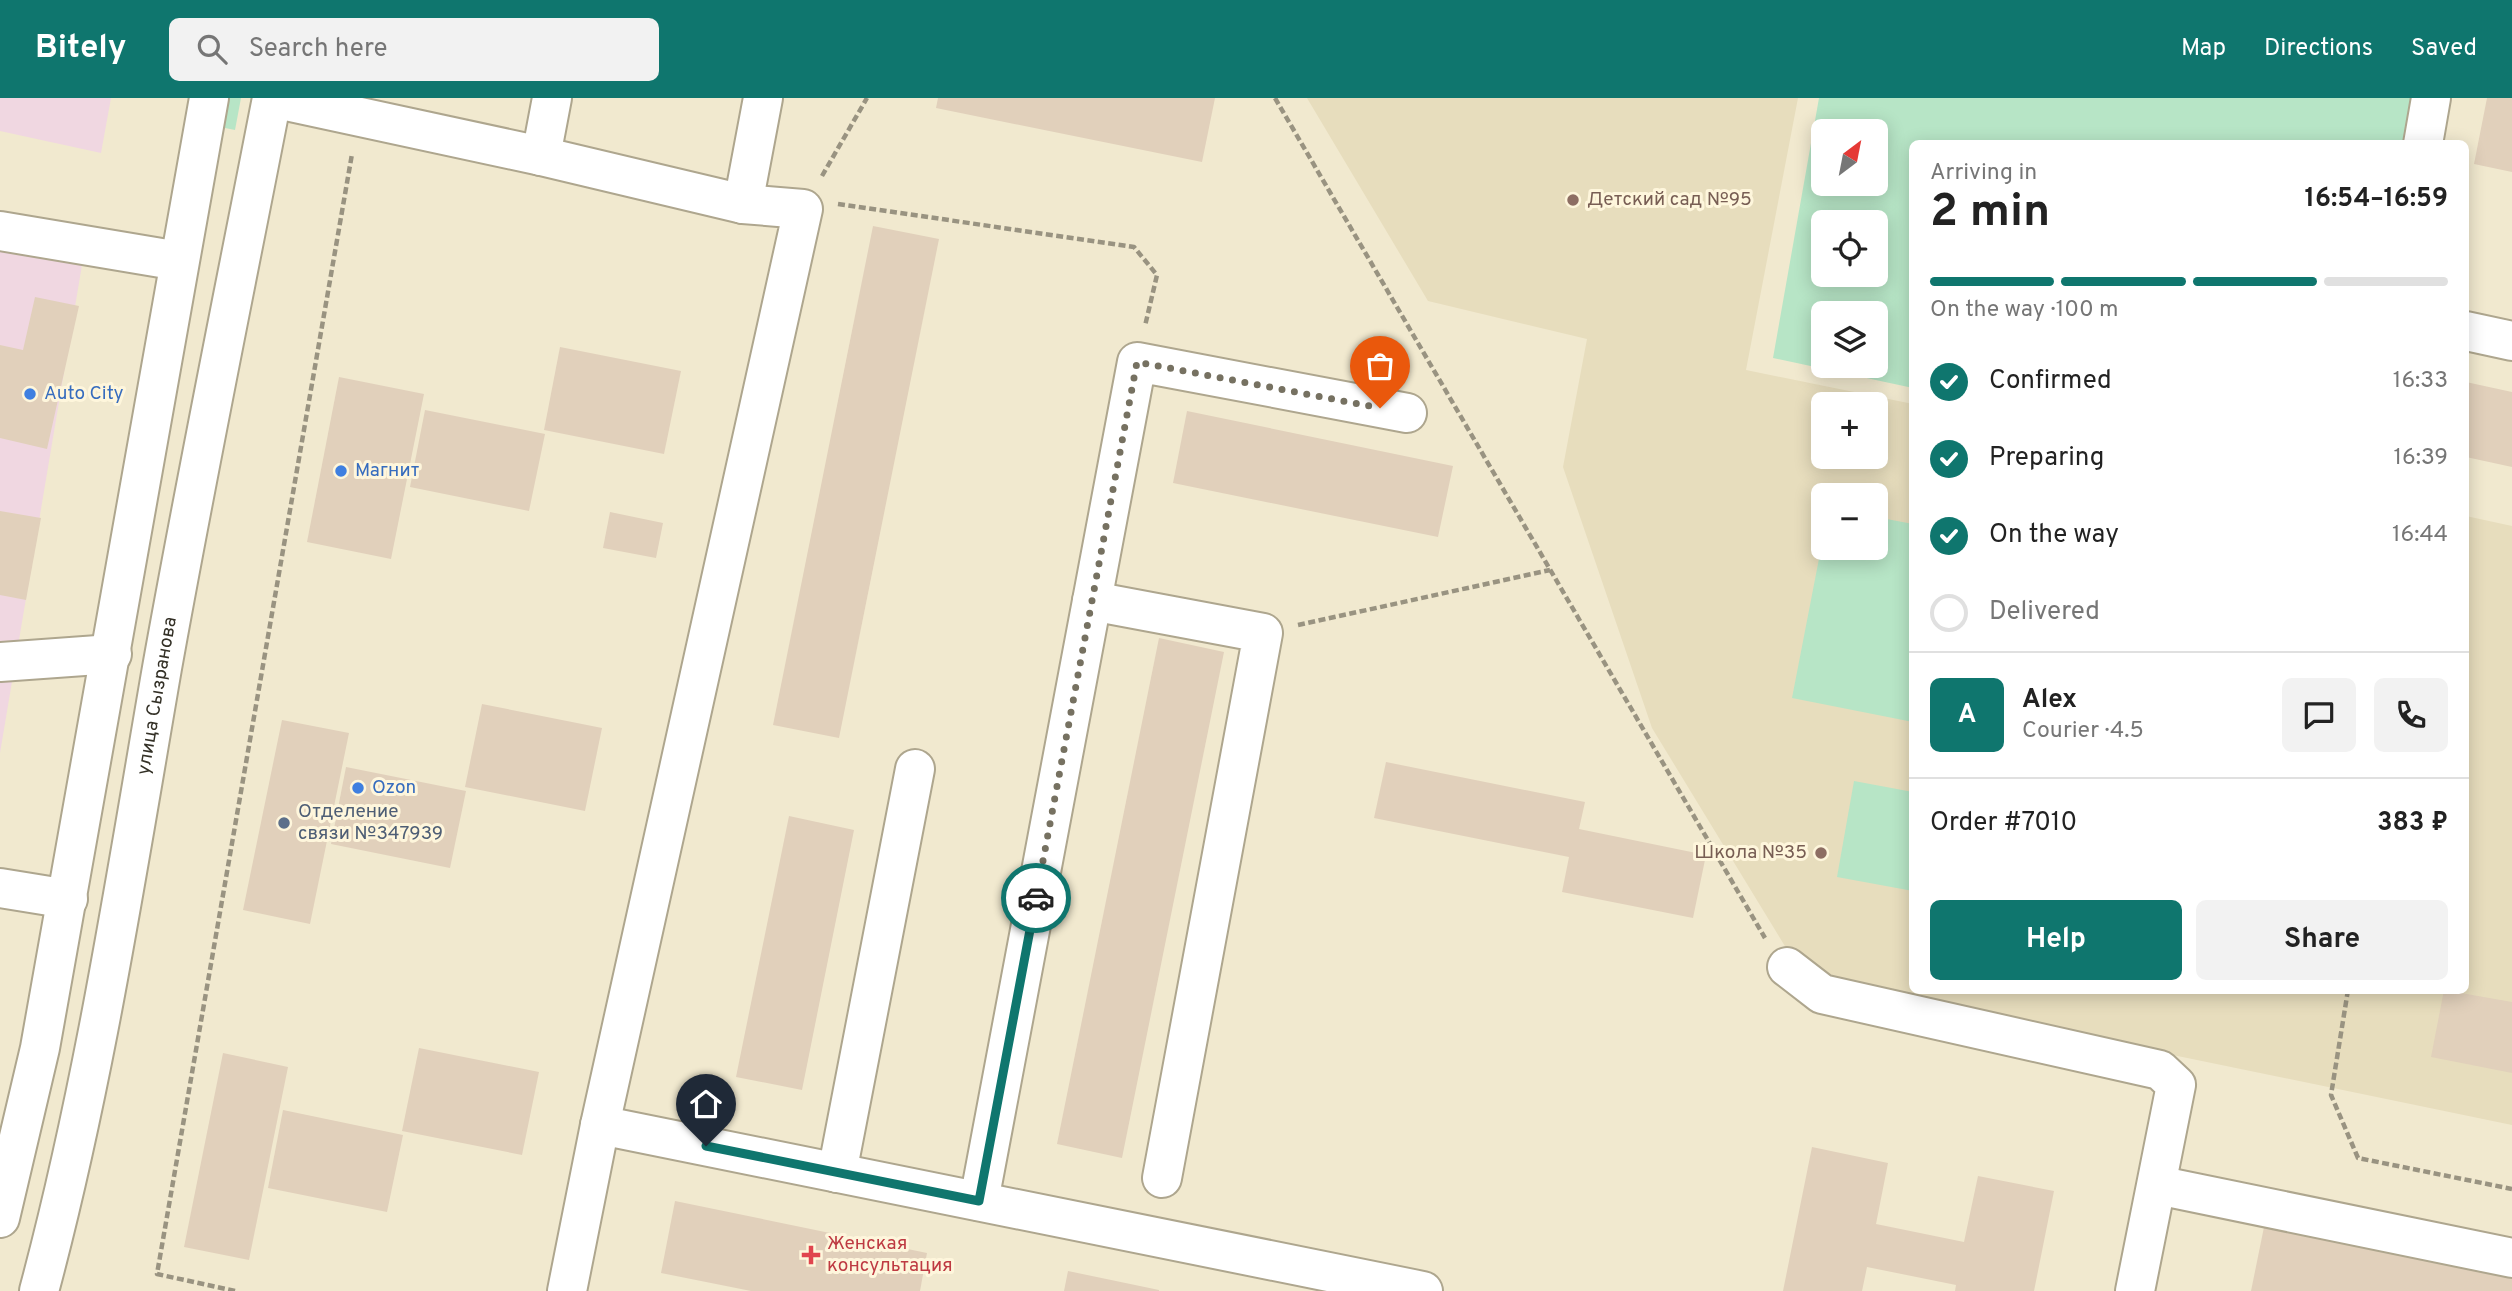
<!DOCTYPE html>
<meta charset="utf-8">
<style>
:root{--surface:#fff;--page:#f2f2f2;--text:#222;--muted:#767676;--line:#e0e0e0;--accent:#0f766e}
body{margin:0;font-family:Overpass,sans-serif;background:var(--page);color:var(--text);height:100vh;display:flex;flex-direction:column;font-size:26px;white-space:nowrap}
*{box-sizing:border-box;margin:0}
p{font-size:23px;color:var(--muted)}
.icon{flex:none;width:38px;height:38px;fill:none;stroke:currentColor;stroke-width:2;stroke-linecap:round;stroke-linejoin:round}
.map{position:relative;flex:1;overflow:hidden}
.details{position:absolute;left:1909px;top:42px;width:560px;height:854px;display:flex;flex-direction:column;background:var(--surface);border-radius:10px;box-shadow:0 4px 18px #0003}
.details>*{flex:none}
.needle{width:46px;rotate:32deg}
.buttons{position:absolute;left:1811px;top:21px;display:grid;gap:14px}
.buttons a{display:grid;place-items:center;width:77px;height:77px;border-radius:10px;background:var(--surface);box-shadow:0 4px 18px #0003;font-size:35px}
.pin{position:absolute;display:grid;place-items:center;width:60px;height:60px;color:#fff;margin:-72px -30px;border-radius:50% 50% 50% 0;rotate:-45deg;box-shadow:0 0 7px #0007}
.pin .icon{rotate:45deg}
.courier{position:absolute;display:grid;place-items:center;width:70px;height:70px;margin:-35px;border:5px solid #0f766e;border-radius:50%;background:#fff;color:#222;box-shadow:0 2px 9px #0007}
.summary em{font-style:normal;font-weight:700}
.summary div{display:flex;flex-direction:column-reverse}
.summary{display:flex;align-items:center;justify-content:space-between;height:119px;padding:0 21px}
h1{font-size:46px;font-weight:700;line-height:52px}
.bar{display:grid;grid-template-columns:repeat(4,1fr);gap:10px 7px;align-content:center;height:84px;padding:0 21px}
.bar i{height:9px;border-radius:5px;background:var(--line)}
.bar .current{background:var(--accent)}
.bar p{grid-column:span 4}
.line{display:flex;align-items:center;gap:18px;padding:0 21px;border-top:2px solid var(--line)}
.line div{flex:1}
.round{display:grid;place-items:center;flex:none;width:74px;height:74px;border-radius:10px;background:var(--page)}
ol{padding:0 21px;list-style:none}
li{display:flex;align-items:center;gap:21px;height:77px}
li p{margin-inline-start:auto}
li .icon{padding:7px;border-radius:50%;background:var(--accent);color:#fff;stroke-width:4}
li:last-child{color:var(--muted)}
li i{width:38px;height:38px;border:4px solid var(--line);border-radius:50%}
.button{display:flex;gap:14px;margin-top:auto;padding:14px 21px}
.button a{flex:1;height:80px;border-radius:10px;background:var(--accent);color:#fff;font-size:28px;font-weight:700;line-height:80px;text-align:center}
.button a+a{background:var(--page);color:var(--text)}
header{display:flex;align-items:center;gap:42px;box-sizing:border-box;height:98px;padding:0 35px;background:var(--accent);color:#fff}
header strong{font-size:33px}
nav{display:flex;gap:38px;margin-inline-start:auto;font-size:24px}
.search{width:490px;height:63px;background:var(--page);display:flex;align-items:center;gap:18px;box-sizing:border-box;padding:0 24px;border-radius:10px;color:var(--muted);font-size:26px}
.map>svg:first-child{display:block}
</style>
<header>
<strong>Bitely</strong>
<div class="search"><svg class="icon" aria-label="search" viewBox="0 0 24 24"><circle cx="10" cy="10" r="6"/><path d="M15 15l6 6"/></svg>Search here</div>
<nav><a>Map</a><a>Directions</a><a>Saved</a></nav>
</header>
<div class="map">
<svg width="2512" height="1193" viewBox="0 0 2512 1193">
<rect width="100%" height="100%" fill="#f1e9cf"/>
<g fill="#f0d7e1">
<polygon points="0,0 111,0 101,55 0,33"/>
<polygon points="0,153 82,167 0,655"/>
</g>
<path fill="#e7ddbd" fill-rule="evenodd" d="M1307,0H1798L1746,272L1913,306V892H2466V418L2512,428V1027L1805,881L1652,630L1563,369L1587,241L1428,203ZM1824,306H1876V359H1824ZM1824,397H1876V450H1824Z"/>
<g fill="#b7e5c6" fill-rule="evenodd">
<polygon points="225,0 241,0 235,32 220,29"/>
<path d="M1819,0H2413L2405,45L1913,46V290L1773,260ZM1824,33H1876V86H1824ZM1824,124H1876V177H1824ZM1824,215H1876V268H1824Z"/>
<polygon points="1876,419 1913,426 1913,624 1792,600 1823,440 1824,450 1876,450"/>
<polygon points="1854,683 1913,694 1913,793 1837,779"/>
</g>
<g fill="#e1d0bb">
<polygon points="938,0 1215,0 1202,64 936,10"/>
<polygon points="2487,0 2512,0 2512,74 2474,66"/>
<polygon points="873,128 939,141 839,640 773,627"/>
<polygon points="35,199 79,208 47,351 0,340 0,247 23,252"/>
<polygon points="560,249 681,273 664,356 544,332"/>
<polygon points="339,279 424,296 391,461 307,444"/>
<polygon points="2466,284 2512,294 2512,369 2466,359"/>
<polygon points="425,312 545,336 529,413 410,389"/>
<polygon points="1187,313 1453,368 1438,439 1173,385"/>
<polygon points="0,413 41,420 26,502 0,497"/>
<polygon points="610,414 663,425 656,460 603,450"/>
<polygon points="1159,540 1224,554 1122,1060 1057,1046"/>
<polygon points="482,606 602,630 585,713 465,689"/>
<polygon points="282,622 349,635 310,826 243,812"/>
<polygon points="1386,664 1585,704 1579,731 1706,757 1693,820 1562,794 1569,759 1374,720"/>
<polygon points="346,669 466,693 450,770 331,746"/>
<polygon points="789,718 854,732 802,992 736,979"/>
<polygon points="2444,892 2512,904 2512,975 2431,959"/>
<polygon points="419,950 539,974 522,1057 402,1033"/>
<polygon points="223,955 288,969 249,1162 184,1149"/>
<polygon points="283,1012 403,1037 387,1114 268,1090"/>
<polygon points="1812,1049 1888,1065 1876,1126 1964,1144 1978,1078 2054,1093 2034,1193 1955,1193 1956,1187 1867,1169 1862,1193 1783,1193"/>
<polygon points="675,1103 927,1155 920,1193 751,1193 661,1175"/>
<polygon points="2264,1129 2512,1179 2512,1193 2251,1193"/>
<polygon points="1068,1173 1159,1192 1159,1193 1064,1193"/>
</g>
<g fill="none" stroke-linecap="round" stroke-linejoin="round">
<g stroke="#aea68e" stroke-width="42">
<g id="minor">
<polyline points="272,0 541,58 743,106 803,111 600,1027 567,1193"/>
<polyline points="2423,46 2431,0"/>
<polyline points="541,58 552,0"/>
<polyline points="743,106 763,0"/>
<polyline points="0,133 179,163"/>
<polyline points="2466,233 2512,243"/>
<polyline points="1092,503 1263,535 1162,1080"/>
<polyline points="0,564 112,556"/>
<polyline points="0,790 68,801"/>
<polyline points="1787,869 1822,896 2160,972 2176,987 2135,1193"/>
<polyline points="600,1027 1423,1193"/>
<polyline points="837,1075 915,671"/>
<polyline points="2157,1087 2512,1160"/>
<polyline points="979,1103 1137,264 1407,315"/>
</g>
</g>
<g stroke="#aea68e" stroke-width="42">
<g id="major">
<polyline points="0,1120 40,950 209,0"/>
<path id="s1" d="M39,1193C94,988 126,778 162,570C196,380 235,190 272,0"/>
</g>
</g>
<g stroke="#999381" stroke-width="4.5" stroke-dasharray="7 3.5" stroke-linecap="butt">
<polyline points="1275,0 1765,840"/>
<polyline points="822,78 867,0"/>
<polyline points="838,106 1134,149 1157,177 1145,228"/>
<polyline points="1298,527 1550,472"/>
<polyline points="2348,892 2331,997 2358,1060 2512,1091"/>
<polyline points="235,1193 157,1176 352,56"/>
</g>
<use href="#minor" stroke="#fff" stroke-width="38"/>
<use href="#major" stroke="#fff" stroke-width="38"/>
</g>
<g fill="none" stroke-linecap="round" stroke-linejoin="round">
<polyline stroke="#767161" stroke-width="7" stroke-dasharray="0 12.6" points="1036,800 1137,264 1380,310"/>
<polyline stroke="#0f766e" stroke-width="9" points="706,1048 979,1103 1036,800"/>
</g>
<g fill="#8d6e63" stroke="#fef6dc" stroke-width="2.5">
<circle cx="1573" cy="102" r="7"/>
<circle cx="1821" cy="755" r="7"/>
</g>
<g fill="#3f7fe0" stroke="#fef6dc" stroke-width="2.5">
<circle cx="30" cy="296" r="7"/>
<circle cx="341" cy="373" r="7"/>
<circle cx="358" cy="690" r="7"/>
</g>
<circle fill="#5c6f8a" stroke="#fef6dc" stroke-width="2.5" cx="284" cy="725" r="7"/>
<path fill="#e0444e" stroke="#fef6dc" stroke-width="2.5" d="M807.5 1146.5h7v7h7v7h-7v7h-7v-7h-7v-7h7z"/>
<g text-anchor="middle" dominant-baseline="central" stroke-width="6" stroke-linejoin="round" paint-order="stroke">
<g font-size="19" fill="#785e54" stroke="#fef6dc" text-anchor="start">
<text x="1587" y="102">Детский сад №95</text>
<text x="1807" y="755" text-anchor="end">Школа №35</text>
</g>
<g font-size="19" fill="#366cbe" stroke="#fef6dc" text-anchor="start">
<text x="44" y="296">Auto City</text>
<text x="355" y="373">Магнит</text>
<text x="372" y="690">Ozon</text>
</g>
<g font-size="19" fill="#333026" stroke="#fef6dc">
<text stroke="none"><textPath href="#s1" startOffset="607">улица Сызранова</textPath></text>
</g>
<g font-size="19" fill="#4e5e75" stroke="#fef6dc" text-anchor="start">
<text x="298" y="714">Отделение<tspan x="298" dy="22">связи №347939</tspan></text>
</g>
<g font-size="19" fill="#be3a42" stroke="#fef6dc" text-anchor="start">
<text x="827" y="1146">Женская<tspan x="827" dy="22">консультация</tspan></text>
</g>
</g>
</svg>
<div class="buttons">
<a><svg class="needle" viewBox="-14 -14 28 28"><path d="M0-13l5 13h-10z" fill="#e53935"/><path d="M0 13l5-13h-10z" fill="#767676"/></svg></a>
<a><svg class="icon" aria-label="locate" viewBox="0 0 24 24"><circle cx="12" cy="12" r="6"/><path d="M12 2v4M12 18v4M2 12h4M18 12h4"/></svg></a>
<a><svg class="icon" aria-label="layers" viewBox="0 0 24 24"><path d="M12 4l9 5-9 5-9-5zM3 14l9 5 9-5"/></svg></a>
<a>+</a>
<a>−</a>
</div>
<div class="pin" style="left:1380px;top:310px;background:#ea580c"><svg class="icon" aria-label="bag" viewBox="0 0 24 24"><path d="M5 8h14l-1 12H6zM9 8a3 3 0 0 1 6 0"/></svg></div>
<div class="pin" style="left:706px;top:1048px;background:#1f2937"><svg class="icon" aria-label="home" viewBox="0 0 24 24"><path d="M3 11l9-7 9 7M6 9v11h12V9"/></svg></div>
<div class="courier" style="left:1036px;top:800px"><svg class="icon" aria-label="car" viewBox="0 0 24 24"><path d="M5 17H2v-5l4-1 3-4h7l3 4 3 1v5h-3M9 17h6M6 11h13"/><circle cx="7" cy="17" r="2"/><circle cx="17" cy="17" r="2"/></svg></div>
<section class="details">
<div class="summary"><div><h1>2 min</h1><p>Arriving in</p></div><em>16:54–16:59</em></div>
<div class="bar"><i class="current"></i><i class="current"></i><i class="current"></i><i></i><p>On the way · 100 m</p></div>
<ol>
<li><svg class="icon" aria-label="check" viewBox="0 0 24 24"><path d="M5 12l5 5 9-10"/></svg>Confirmed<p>16:33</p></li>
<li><svg class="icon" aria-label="check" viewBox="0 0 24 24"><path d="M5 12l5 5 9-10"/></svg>Preparing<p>16:39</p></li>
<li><svg class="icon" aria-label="check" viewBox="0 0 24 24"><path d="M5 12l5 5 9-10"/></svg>On the way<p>16:44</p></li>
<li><i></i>Delivered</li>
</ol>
<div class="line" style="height:126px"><b class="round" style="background:var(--accent);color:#fff">A</b><div><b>Alex</b><p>Courier · 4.5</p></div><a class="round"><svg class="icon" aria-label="chat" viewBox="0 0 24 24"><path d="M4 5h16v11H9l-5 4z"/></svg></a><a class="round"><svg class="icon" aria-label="phone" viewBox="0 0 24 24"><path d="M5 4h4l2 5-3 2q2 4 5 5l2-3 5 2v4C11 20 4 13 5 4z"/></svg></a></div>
<div class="line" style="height:91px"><div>Order #7010</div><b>383 ₽</b></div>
<div class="button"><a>Help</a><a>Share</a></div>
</section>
</div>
